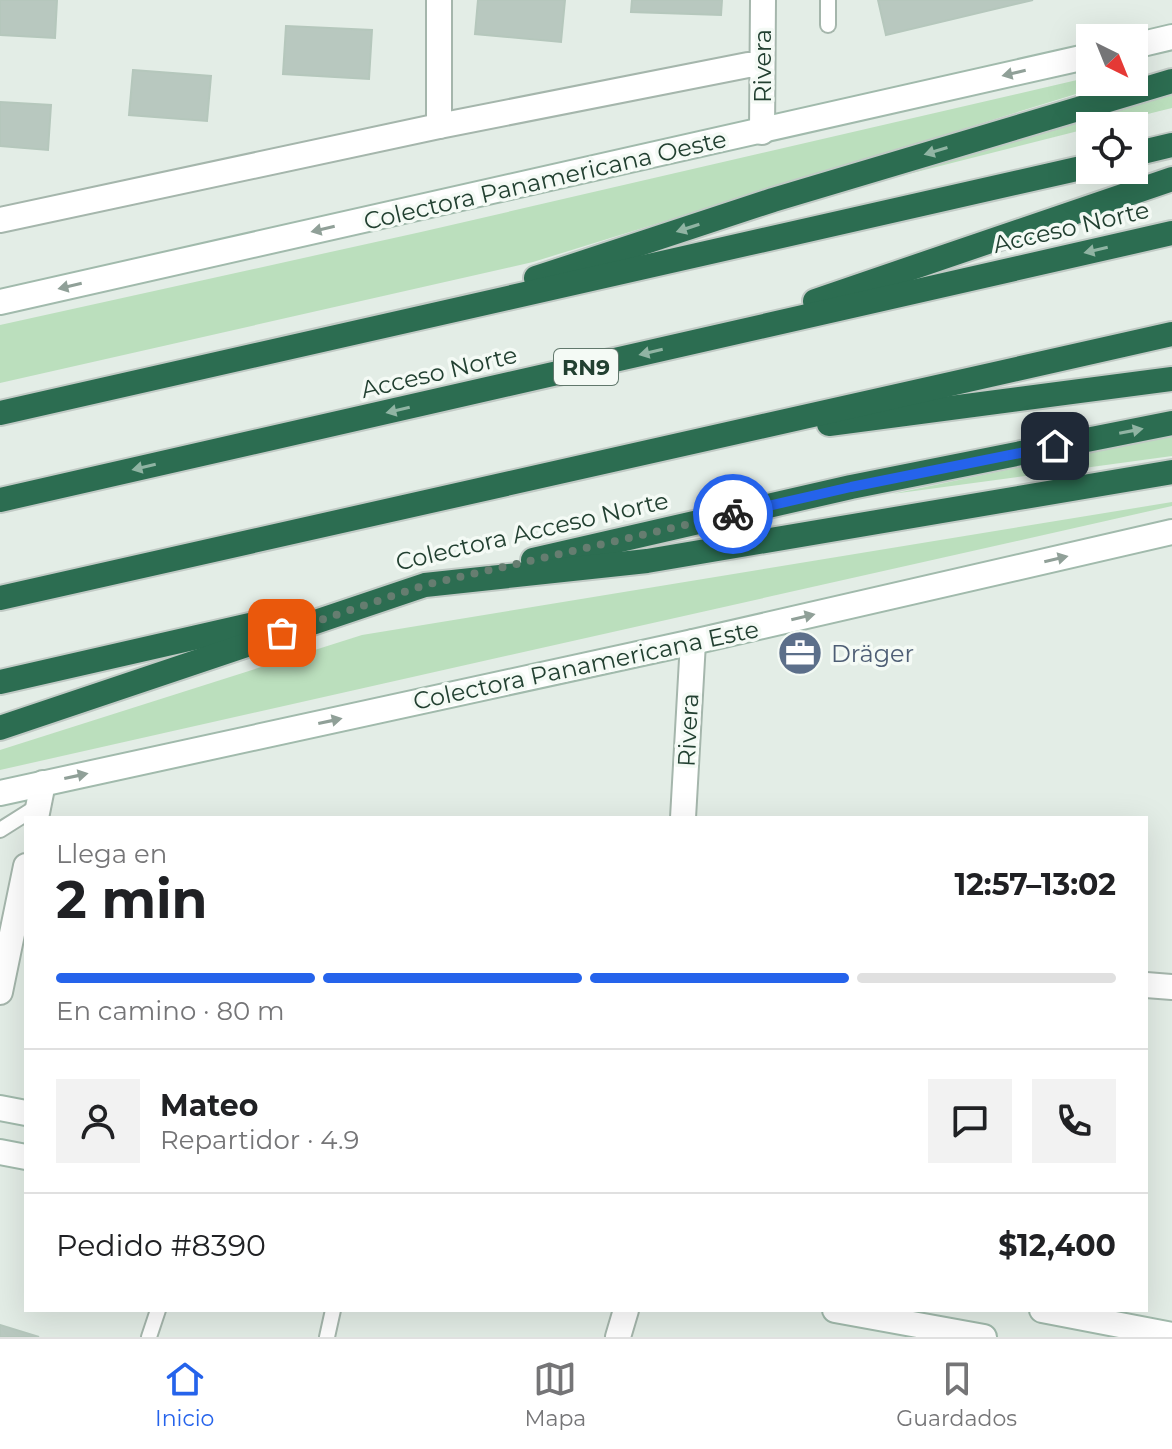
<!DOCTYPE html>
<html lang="es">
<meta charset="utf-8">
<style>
:root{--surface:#fff;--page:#f2f2f2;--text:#202124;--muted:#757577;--line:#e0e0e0;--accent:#2563eb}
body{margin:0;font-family:Montserrat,sans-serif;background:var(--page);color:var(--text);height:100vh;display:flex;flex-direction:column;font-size:30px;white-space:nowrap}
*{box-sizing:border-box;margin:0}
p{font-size:26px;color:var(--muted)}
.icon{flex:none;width:44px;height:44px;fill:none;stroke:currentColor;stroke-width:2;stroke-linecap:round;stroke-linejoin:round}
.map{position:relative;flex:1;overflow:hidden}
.details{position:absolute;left:24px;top:816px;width:1124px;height:496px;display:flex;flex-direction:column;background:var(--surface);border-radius:0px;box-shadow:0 8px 32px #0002}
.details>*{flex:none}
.needle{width:52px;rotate:137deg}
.controls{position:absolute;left:1076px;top:24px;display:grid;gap:16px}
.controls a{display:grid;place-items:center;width:72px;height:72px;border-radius:0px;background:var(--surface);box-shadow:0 8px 32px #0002;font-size:40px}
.pin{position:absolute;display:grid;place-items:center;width:68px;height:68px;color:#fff;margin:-34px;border-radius:16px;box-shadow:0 4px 12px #0006}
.courier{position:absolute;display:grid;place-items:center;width:80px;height:80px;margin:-40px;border:6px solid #2563eb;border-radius:50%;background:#fff;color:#222;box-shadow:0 2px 10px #0007}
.summary em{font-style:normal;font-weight:700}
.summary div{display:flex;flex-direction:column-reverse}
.summary{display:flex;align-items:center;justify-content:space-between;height:136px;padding:0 32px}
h1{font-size:52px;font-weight:700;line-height:60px}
.bar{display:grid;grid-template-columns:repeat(4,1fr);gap:12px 8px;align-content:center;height:96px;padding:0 32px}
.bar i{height:10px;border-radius:6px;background:var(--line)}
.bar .selected{background:var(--accent)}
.bar p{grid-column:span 4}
.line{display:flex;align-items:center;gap:20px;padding:0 32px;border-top:2px solid var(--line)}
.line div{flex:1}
.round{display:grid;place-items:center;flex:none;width:84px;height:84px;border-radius:0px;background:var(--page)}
.menu{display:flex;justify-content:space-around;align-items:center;height:112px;border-top:2px solid var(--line);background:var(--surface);font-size:22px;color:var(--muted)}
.menu a{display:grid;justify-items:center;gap:4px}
.menu .selected{color:var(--accent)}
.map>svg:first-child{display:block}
</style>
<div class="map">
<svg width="1172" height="1337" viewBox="0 0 1172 1337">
<rect width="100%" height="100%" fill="#e3ede6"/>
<g fill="#bbdfbd">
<polygon points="1090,77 1090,82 1115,82 533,262 0,383 0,325 421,232"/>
<polygon points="1172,93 1172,108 1099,126 1090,126 1090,128 857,187"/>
<polygon points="1172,435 1172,456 892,494"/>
<polygon points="1172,502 1172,506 0,770 0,750 362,635"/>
</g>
<g fill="#b8c8bf" stroke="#b5c7bc" stroke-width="2">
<polygon points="0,0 57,0 55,38 0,35"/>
<polygon points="478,0 565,0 561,42 475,34"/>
<polygon points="632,0 722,0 721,15 631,12"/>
<polygon points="878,0 1033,0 886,35"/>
<polygon points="286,26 372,30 369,79 283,74"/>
<polygon points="133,70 211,76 207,121 129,115"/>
<polygon points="0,102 51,105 48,150 0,146"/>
<polygon points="0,1325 39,1337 0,1337"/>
</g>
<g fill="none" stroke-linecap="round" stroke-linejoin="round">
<g stroke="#a5b6ac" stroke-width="18">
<g id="lane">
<polyline points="828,0 828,25"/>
<polyline points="0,830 38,806"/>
<polyline points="149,1337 158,1310"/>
<polyline points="327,1337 333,1310"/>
</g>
</g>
<g stroke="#a5b6ac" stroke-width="28">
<g id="street">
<polyline points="439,126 439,0"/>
<polyline points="762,132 763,0"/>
<polyline points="0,220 439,126 748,65 762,65"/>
<polyline points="36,818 43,783"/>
<polyline points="683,818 693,642"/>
<polyline points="1146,985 1172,987"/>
<polyline points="0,992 26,866"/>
<polyline points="618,1337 626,1310"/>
</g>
</g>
<g stroke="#a1baac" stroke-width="28">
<g id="secondary">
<polyline points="1134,46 1172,37"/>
<polyline points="0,302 1090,56"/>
<polyline points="0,793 693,642 1172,532"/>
<polyline points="0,1108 26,1113"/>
<polyline points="0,1152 26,1157"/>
<polyline points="835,1310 984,1337"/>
<polyline points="1042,1310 1172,1335"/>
</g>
</g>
<g stroke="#c1cac5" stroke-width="28">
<g id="highway">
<polyline points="1134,154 1172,145"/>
<polyline points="536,278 773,200 1172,81"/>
<polyline points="815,301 1172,179"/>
<polyline points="0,413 1090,166"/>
<polyline points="829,424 1172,379"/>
<polyline points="0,500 1172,233"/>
<polyline points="533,560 851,487 1172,423"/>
<polyline points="0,598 1172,334"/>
<polyline points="0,682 298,614"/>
<polyline points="0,728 425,585 647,561 1172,472"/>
</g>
</g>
<use href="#lane" stroke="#fff" stroke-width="14"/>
<use href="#street" stroke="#fff" stroke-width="24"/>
<use href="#secondary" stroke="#fff" stroke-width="24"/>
<use href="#highway" stroke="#2c6d51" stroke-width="24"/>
</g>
<defs><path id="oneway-solid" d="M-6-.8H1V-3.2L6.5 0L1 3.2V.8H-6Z" transform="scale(2)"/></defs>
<g fill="#90a098">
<use href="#oneway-solid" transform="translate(1014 73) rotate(167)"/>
<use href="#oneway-solid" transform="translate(323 229) rotate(167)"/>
<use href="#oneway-solid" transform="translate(70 286) rotate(167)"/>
<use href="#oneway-solid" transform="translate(1056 559) rotate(-13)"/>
<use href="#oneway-solid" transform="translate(803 617) rotate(-13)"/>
<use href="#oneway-solid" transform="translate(330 721) rotate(-12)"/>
<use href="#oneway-solid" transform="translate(76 776) rotate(-12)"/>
</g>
<g fill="#90b4a3">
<use href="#oneway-solid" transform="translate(936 151) rotate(163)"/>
<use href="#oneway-solid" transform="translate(688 228) rotate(162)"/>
<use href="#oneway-solid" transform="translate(1096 250) rotate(167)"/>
<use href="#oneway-solid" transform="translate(651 352) rotate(167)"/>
<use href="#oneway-solid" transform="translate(398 410) rotate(167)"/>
<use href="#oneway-solid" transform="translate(1131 431) rotate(-11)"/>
<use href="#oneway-solid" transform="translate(144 467) rotate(167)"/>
</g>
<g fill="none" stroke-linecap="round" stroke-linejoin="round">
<polyline stroke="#667d70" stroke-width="8" stroke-dasharray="0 14.4" points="282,633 425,585 733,514"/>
<polyline stroke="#2563eb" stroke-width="10" points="733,514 851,487 1055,446"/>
</g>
<defs>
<g id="office-disc" transform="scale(2.3)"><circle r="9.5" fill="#5c6f8a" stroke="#f4faf5"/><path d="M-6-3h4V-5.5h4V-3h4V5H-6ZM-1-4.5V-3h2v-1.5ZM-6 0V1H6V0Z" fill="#fff"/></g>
</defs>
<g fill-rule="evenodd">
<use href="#office-disc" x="800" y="653"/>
</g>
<g text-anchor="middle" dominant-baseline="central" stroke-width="7" stroke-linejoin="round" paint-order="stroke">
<rect fill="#f4faf5" stroke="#61786c" stroke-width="2" x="554" y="349" width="64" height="36" rx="6"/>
<g font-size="22" font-weight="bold" fill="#224031">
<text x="586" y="367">RN9</text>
</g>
<g font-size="24" fill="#224031" stroke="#f4faf5">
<text transform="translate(762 66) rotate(-90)">Rivera</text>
<text transform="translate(545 180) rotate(-13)">Colectora Panamericana Oeste</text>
<text transform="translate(1071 227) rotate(-13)">Acceso Norte</text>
<text transform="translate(439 372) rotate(-13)">Acceso Norte</text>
<text transform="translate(532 531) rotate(-13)">Colectora Acceso Norte</text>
<text transform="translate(586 665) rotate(-12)">Colectora Panamericana Este</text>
<text transform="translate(688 730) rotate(-87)">Rivera</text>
</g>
<g font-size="24" fill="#4e5e75" stroke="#f4faf5" text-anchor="start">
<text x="831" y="653">Dräger</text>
</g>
</g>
</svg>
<div class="controls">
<a><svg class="needle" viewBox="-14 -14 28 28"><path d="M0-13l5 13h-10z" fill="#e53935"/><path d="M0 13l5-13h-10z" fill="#757577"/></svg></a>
<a><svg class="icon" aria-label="locate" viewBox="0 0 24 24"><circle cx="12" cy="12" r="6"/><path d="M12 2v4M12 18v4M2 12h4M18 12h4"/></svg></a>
</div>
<div class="pin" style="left:282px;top:633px;background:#ea580c"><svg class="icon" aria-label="bag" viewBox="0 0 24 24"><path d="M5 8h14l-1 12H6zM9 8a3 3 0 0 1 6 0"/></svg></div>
<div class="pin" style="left:1055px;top:446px;background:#1f2937"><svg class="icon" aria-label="home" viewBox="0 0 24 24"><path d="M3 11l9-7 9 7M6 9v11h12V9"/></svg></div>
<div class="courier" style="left:733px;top:514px"><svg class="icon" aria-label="bike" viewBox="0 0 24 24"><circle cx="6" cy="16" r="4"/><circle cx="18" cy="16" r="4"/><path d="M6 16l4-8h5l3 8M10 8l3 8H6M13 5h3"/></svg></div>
<section class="details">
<div class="summary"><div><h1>2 min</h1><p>Llega en</p></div><em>12:57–13:02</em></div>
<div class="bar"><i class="selected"></i><i class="selected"></i><i class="selected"></i><i></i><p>En camino · 80 m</p></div>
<div class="line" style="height:144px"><a class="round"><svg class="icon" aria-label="person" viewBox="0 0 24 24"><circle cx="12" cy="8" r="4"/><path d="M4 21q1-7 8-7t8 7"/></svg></a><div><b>Mateo</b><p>Repartidor · 4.9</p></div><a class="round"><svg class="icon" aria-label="chat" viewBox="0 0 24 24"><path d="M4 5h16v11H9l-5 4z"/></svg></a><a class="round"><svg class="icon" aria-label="phone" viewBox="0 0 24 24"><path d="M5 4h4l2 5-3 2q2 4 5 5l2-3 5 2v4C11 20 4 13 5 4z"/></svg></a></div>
<div class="line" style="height:104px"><div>Pedido #8390</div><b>$12,400</b></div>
</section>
</div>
<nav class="menu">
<a class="selected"><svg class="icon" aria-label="home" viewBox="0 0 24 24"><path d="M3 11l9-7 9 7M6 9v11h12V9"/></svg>Inicio</a>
<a><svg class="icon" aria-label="map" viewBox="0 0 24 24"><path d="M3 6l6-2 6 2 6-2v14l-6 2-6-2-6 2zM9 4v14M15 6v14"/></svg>Mapa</a>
<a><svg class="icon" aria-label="saved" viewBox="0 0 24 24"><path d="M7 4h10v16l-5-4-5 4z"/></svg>Guardados</a>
</nav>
